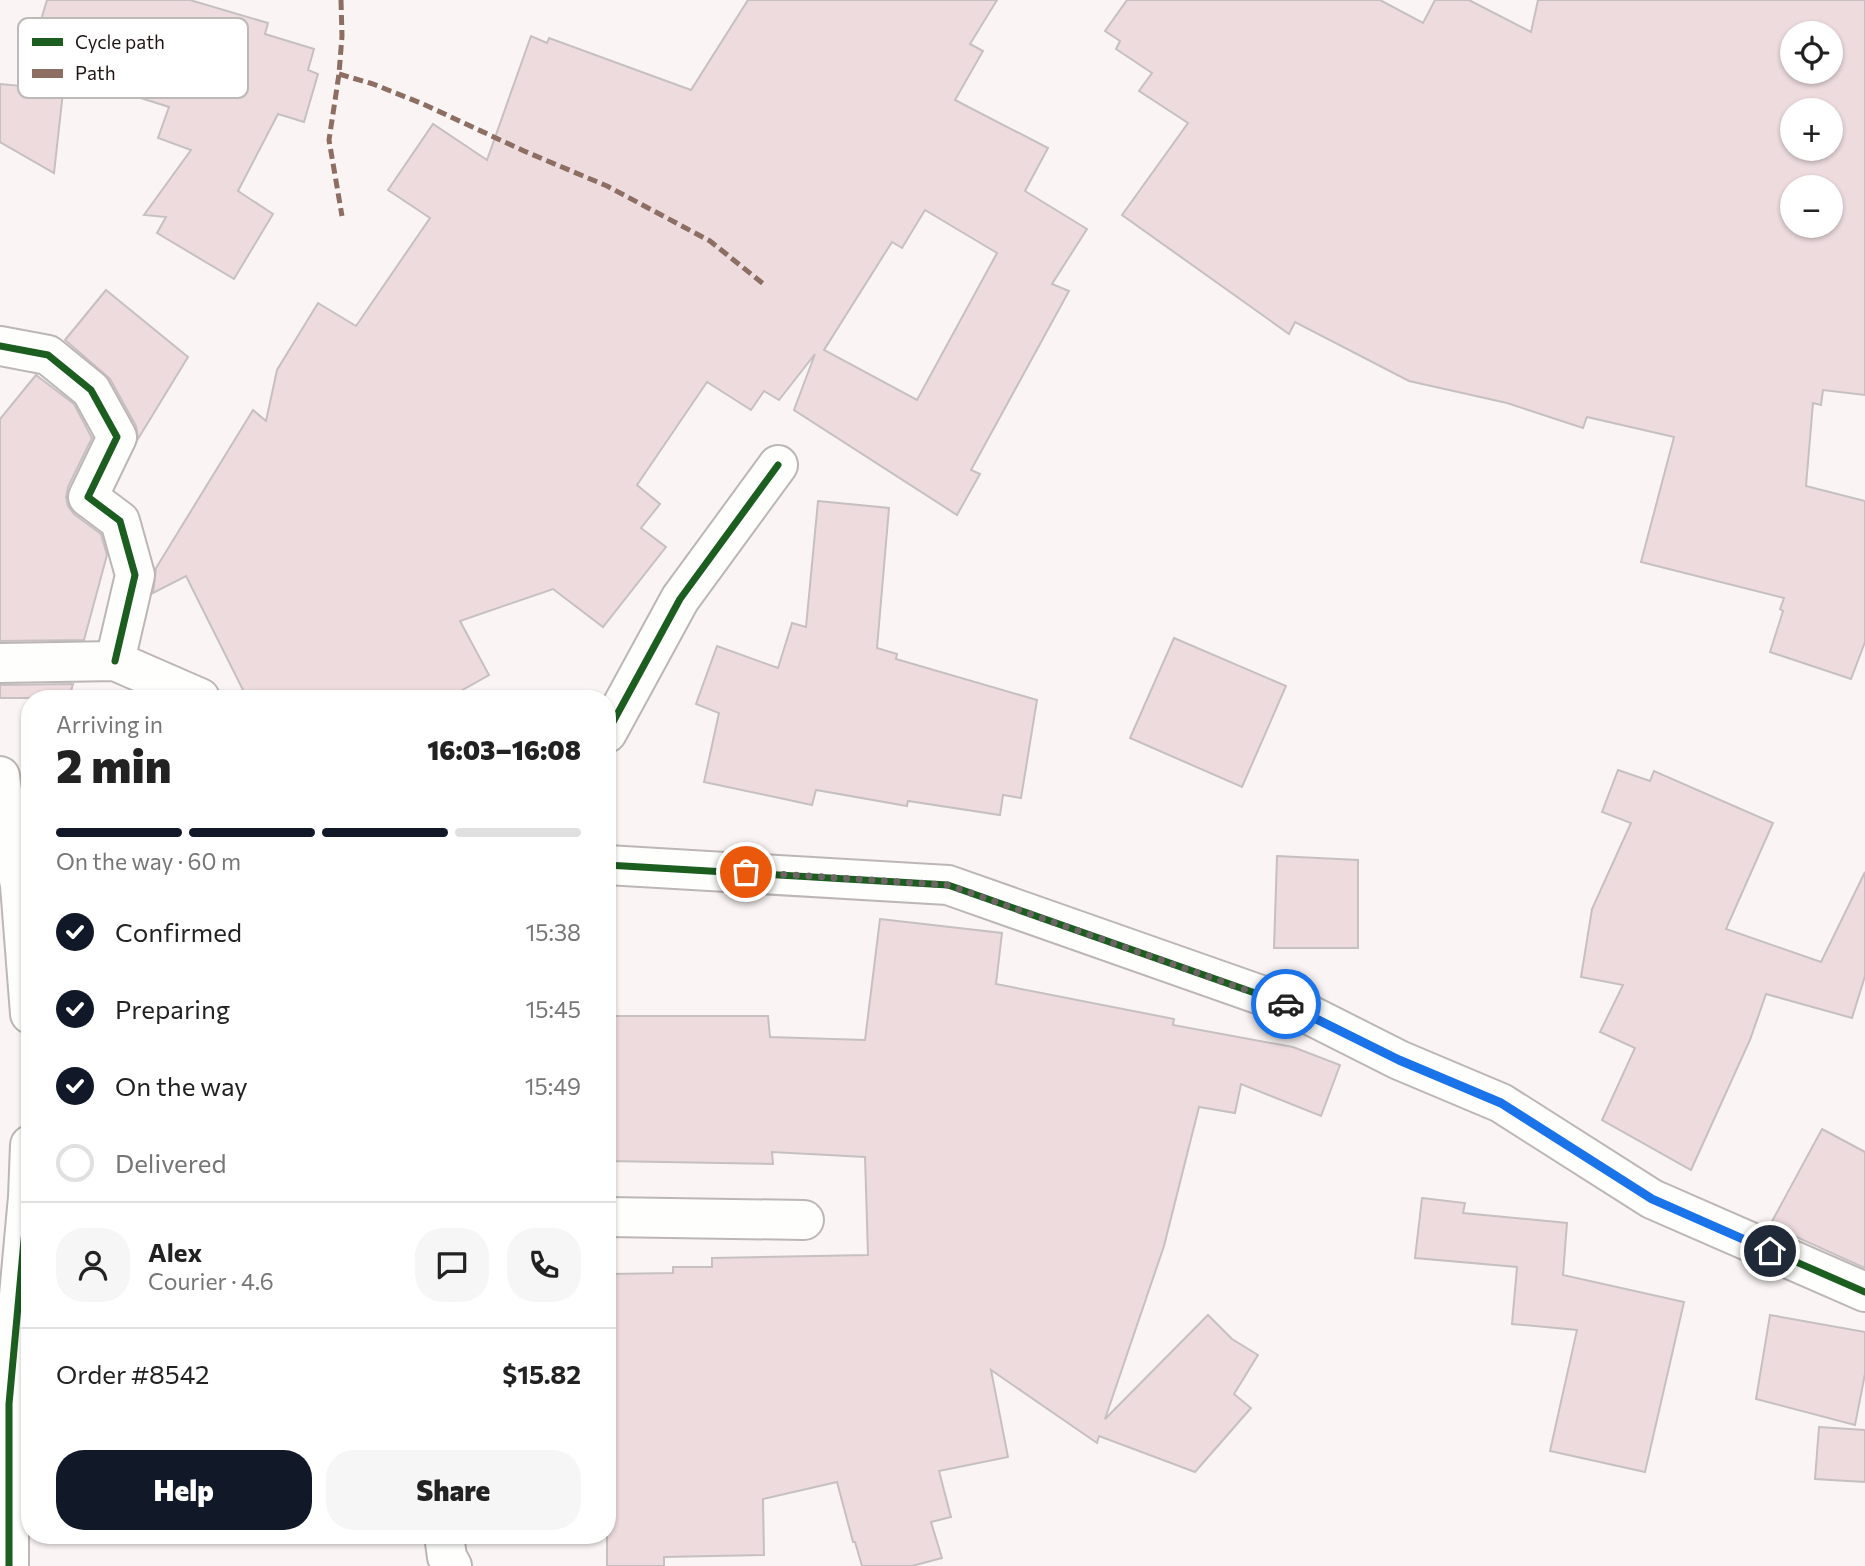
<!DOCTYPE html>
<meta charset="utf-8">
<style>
:root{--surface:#fff;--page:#f6f6f6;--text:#222;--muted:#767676;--line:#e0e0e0;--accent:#111827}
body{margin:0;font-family:Commissioner,sans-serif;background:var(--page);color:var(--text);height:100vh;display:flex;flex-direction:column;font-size:26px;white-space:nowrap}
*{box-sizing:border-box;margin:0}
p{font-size:23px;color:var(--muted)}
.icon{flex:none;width:38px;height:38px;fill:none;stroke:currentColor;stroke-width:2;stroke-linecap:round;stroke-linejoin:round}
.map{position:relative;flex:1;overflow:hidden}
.sheet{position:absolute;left:21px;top:690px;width:595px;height:854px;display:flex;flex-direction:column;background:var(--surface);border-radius:28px;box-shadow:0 2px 5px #0004}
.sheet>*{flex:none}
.tools{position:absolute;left:1780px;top:21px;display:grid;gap:14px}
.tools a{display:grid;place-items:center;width:63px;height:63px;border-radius:50%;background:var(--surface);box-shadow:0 2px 5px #0004;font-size:35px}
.pin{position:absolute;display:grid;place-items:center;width:60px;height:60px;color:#fff;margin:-30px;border:4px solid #fff;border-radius:50%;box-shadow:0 2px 7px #0007}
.courier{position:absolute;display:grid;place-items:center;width:70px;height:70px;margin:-35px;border:5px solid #1a73e8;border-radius:50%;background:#fff;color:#222;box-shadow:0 2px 9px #0007}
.overview em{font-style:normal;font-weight:800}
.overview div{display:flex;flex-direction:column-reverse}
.overview{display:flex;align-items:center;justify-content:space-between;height:119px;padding:0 35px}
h1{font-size:46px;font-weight:800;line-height:52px}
.bar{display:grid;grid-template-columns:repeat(4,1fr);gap:10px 7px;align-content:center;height:84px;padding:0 35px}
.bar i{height:9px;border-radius:5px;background:var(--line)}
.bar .selected{background:var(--accent)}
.bar p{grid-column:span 4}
.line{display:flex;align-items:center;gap:18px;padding:0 35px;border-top:2px solid var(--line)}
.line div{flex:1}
.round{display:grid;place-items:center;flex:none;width:74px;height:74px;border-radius:28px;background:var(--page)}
ol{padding:0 35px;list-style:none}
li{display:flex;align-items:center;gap:21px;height:77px}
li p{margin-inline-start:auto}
li .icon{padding:7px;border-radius:50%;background:var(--accent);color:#fff;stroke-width:4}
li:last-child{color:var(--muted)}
li i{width:38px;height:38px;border:4px solid var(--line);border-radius:50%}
.button{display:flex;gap:14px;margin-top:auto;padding:14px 35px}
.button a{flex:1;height:80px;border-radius:28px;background:var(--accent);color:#fff;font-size:28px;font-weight:800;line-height:80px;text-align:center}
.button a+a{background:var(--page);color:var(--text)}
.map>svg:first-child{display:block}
</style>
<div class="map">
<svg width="1865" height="1566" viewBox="0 0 1865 1566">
<rect width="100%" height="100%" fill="#faf5f4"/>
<g fill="#eddbde" stroke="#c6c0c0" stroke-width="2" fill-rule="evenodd">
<polygon points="47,0 190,0 268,23 265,34 314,49 308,70 318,74 304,122 278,114 238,191 273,214 234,279 157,233 166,217 144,215 191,150 158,138 169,107 65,74 54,173 0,142 0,84 21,86"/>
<path d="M748,0H997L970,44L983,51L955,100L1048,148L1025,191L1087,229L1052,284L1069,291L971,470L980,474L957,515L794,410L815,354L779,400L764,391L751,410L707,382L637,485L660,504L641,528L666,547L603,627L553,589L460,621L489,675L448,698H247L186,576L153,593L156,568L253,410L266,421L277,370L318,303L356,326L430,218L388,190L433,124L487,160L531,36L547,43L549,38L691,90ZM925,210L997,253L917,400L824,350L892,242L902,248Z"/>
<path d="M1127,0H1380L1423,23L1435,0H1469L1531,32L1538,0H1865V395L1823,390L1821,405L1813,403L1806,486L1865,501V642L1851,679L1770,652L1783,611L1780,609L1784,598L1641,562L1674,437L1587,417L1583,428L1507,403L1409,381L1295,322L1289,334L1122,215L1188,123L1139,91L1152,73L1116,49L1120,41L1105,31ZM1792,33H1830V72H1792ZM1792,110H1830V149H1792ZM1792,187H1830V226H1792Z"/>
<polygon points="106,290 188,357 138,439 136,426 110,379 65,340"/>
<polygon points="36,375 74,404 92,438 68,487 66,497 68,506 74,514 101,534 107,555 84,640 0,641 0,419"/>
<polygon points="818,501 889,508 877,648 897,654 896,659 1037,700 1021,798 1003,795 1000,815 908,801 907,806 816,790 812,805 704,782 719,713 696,704 717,646 778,668 792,623 806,627"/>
<polygon points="1174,638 1286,686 1242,787 1130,738"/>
<polygon points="73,684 69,698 0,698 0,685"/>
<polygon points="1618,770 1650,781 1654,771 1773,823 1726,929 1821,962 1865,872 1865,976 1852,1018 1766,994 1750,1040 1691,1170 1602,1120 1635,1048 1600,1032 1623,985 1581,977 1592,909 1631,823 1602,812"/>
<polygon points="1277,856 1358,860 1358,948 1274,948"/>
<polygon points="880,919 1002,933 996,984 1174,1019 1173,1025 1293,1047 1340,1065 1321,1116 1241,1084 1235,1113 1199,1107 1164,1246 1105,1419 1208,1315 1232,1339 1258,1355 1234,1394 1251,1408 1195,1472 1099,1436 1097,1443 991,1370 1008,1457 939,1471 951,1517 931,1522 942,1558 912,1566 862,1566 855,1542 853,1542 837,1482 763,1499 764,1555 664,1557 664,1566 607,1566 607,1427 611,1427 610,1274 673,1273 673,1267 712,1267 712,1258 868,1255 865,1157 772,1152 773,1164 607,1161 607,1016 768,1016 770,1037 865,1040"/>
<polygon points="1822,1129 1865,1152 1865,1268 1770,1225"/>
<polygon points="1422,1198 1465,1203 1463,1213 1567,1223 1563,1275 1684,1302 1645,1472 1550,1451 1577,1330 1512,1324 1517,1267 1415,1258"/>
<polygon points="1770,1315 1865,1332 1865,1374 1855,1425 1756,1399"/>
<polygon points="1819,1427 1865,1430 1865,1482 1815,1479"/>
</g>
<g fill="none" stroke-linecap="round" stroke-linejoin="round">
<g stroke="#bcb6b4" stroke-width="42">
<g id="minor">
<polyline points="0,346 48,355 91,390 117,437 88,497 120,521 135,575 115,661"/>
<polyline points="0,663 115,661 200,698"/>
<polyline points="607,733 680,599 778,465"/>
<polyline points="0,776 5,814 20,885 30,1014"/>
<polyline points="607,865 948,885 1292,1006 1399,1060 1501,1103 1652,1199 1865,1292"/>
<polyline points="607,1217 804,1220"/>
<polyline points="444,1535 447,1557 452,1566"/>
<polyline points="9,1566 9,1404 28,1197 30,1145"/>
</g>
</g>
<use href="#minor" stroke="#fefefd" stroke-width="38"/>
<g stroke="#8d6e63" stroke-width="5" stroke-dasharray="10 5" stroke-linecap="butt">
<polyline points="341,0 342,36 339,74 329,140 342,216"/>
<polyline points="339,74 373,84 423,104 524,151 607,186 710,241 766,286"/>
</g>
<g stroke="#fff" stroke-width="11">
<g id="cycleway">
<polyline points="0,346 48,355 91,390 117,437 88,497 120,521 135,575 115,661"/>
<polyline points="607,733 680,599 778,465"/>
<polyline points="607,865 948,885 1292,1006 1399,1060 1501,1103 1652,1199 1865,1292"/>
<polyline points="9,1566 9,1404 28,1197 30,1145"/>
</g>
</g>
<use href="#cycleway" stroke="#1b5e20" stroke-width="7"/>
</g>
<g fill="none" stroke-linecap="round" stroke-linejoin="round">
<polyline stroke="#6c6563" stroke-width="7" stroke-dasharray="0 12.6" points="746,872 948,885 1286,1004"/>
<polyline stroke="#1a73e8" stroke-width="9" points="1286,1004 1399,1060 1501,1103 1652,1199 1770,1251"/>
</g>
<rect x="18" y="18" width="230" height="80" rx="10" fill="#fff" stroke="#bcb9b9" stroke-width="2"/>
<rect x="32" y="38" width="31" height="8" fill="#1b5e20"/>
<rect x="32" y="69" width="31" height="9" fill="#8d6e63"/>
<g font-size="19" fill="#201715">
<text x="75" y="49">Cycle path</text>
<text x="75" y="80">Path</text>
</g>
</svg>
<div class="tools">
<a><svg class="icon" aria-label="locate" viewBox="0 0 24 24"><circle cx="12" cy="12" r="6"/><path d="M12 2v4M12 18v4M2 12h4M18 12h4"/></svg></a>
<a>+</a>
<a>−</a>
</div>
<div class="pin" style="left:746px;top:872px;background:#ea580c"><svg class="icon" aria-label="bag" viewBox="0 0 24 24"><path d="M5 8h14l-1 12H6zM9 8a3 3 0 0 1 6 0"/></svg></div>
<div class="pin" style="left:1770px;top:1251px;background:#1f2937"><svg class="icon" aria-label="home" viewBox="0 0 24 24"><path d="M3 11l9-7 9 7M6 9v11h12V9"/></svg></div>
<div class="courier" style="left:1286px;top:1004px"><svg class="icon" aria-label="car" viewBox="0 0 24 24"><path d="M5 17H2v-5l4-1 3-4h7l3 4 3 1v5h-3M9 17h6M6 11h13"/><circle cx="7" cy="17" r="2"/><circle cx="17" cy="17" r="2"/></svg></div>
<section class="sheet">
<div class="overview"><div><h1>2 min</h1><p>Arriving in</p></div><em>16:03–16:08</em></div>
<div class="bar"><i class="selected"></i><i class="selected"></i><i class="selected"></i><i></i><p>On the way · 60 m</p></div>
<ol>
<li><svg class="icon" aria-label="check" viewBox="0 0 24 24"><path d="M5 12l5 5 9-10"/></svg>Confirmed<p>15:38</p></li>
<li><svg class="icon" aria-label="check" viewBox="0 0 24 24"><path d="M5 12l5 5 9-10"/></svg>Preparing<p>15:45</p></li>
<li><svg class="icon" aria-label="check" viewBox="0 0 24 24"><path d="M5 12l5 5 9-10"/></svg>On the way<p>15:49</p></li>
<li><i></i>Delivered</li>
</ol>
<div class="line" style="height:126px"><a class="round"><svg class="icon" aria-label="person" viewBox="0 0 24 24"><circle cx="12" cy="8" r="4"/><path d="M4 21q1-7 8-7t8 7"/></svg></a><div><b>Alex</b><p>Courier · 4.6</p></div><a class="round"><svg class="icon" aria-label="chat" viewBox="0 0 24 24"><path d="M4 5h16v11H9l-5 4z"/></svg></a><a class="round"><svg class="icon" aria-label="phone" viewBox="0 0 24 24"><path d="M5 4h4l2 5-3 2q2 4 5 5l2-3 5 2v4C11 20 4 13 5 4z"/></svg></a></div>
<div class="line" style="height:91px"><div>Order #8542</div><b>$15.82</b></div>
<div class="button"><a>Help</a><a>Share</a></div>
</section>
</div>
